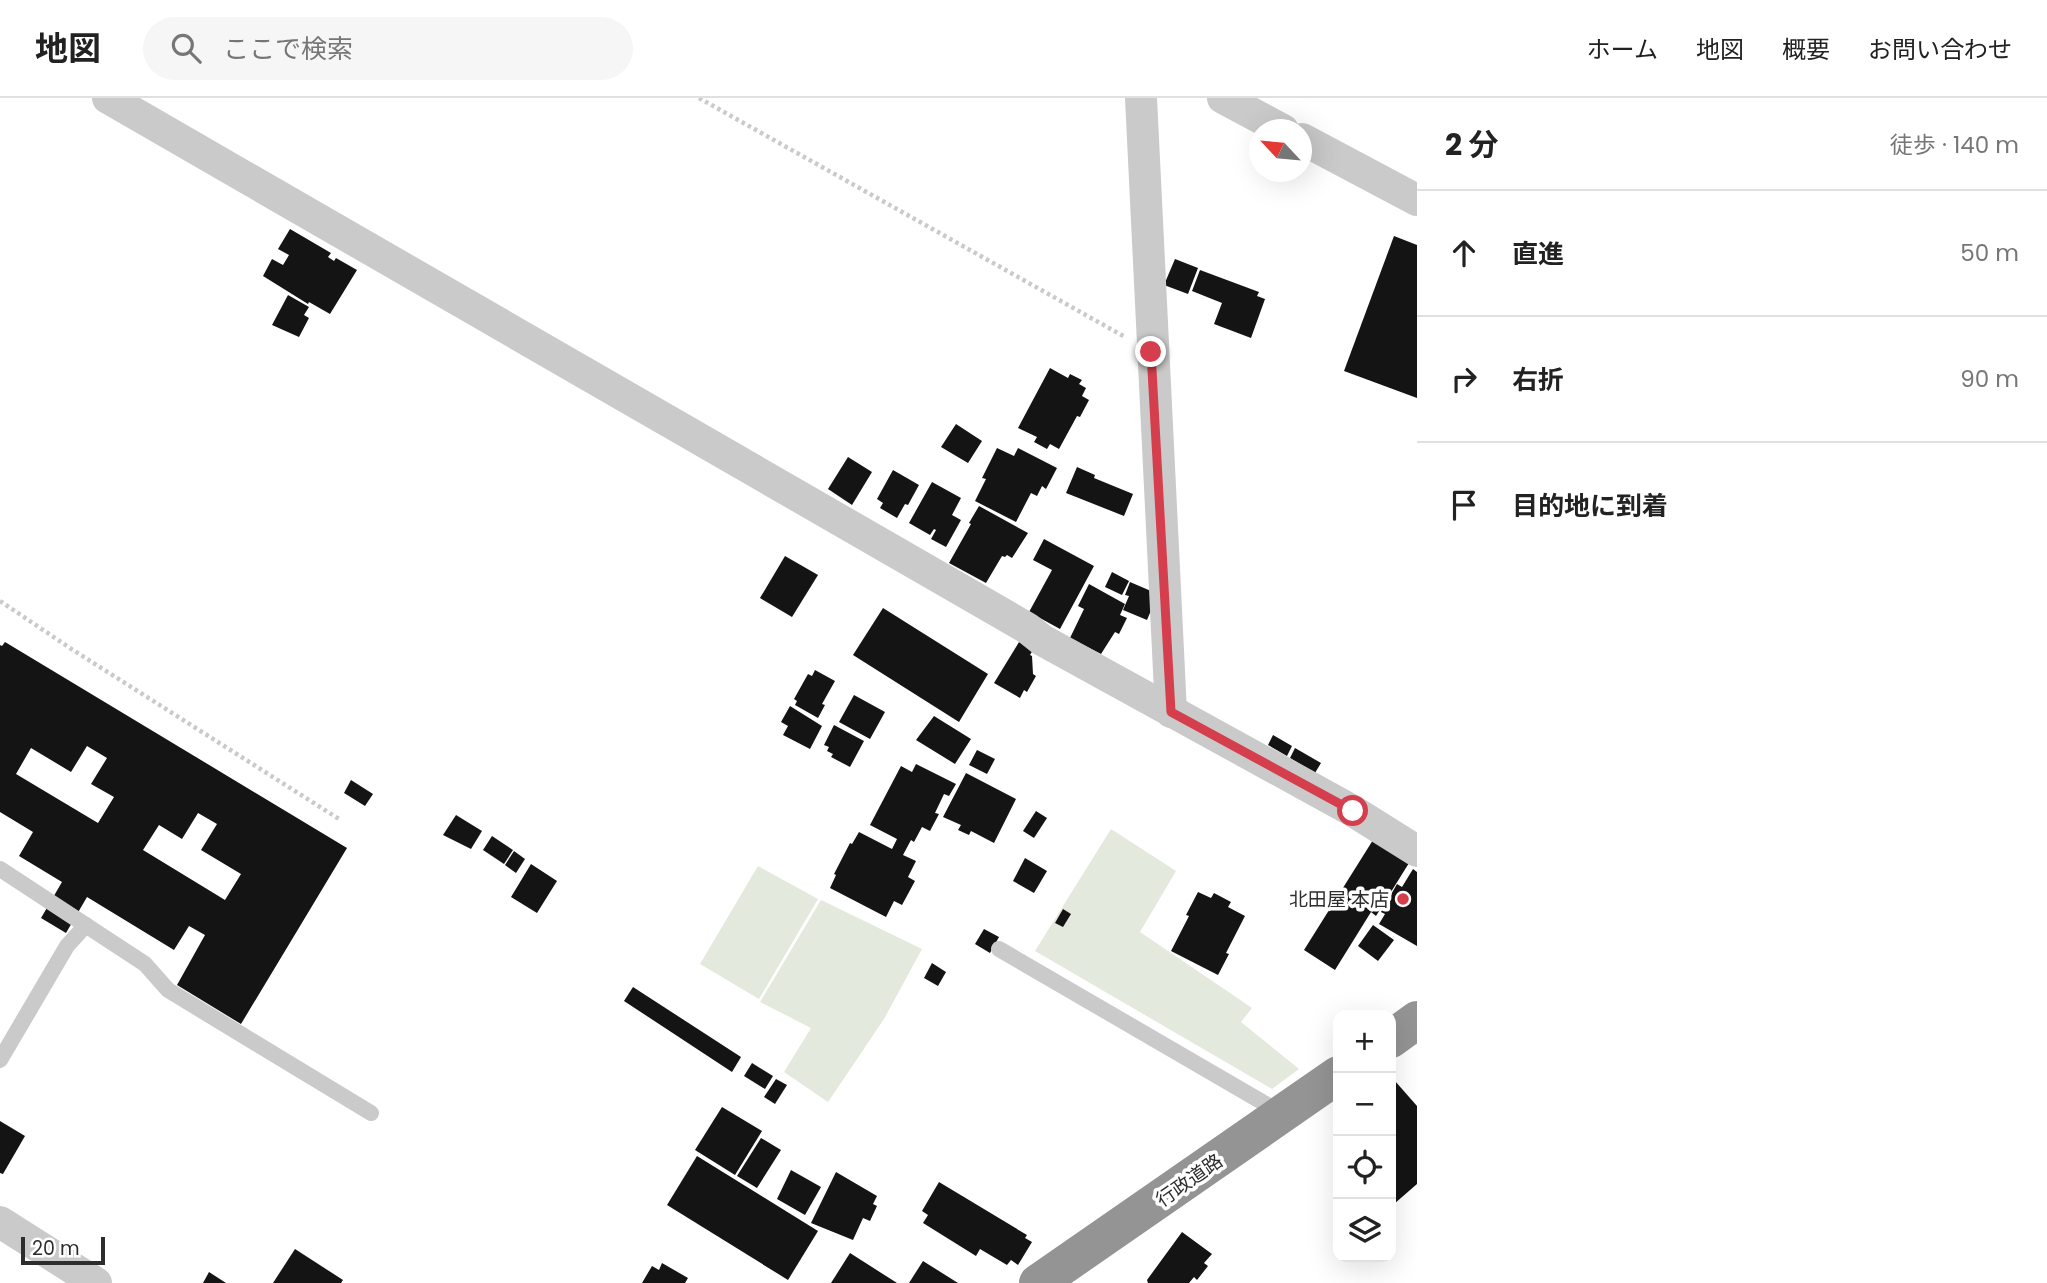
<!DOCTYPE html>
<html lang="ja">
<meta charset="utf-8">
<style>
body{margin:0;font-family:Poppins,"Noto Sans JP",sans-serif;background:#f6f6f6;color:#222}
.controls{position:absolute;right:21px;bottom:21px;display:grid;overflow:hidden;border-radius:14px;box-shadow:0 7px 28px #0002}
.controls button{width:63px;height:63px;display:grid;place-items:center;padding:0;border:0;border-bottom:2px solid #e0e0e0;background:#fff;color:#222;font:35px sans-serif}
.compass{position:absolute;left:1249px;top:21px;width:63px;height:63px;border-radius:50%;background:#fff;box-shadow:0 7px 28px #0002;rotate:296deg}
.scale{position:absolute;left:21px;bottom:18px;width:84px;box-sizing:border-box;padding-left:7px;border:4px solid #2d2d2d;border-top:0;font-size:19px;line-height:24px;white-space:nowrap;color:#2d2d2d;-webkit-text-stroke:5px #fff;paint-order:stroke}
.stop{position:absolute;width:21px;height:21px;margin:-16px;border:5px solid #d53e4c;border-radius:50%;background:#fff}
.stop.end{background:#d53e4c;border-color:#fff;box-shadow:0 2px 7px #0008}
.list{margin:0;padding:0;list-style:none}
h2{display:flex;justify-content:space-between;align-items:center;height:91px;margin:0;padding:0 28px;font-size:30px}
h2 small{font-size:23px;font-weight:400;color:#767676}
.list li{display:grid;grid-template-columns:46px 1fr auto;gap:21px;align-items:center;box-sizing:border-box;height:126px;padding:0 28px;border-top:2px solid #e0e0e0}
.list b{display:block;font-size:26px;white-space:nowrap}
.list em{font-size:23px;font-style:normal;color:#767676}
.icon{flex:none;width:38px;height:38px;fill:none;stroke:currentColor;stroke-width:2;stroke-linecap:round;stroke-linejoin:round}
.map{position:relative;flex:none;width:1417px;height:1185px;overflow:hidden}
header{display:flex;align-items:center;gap:42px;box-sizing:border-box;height:98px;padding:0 35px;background:#fff;border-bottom:2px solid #e0e0e0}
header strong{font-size:33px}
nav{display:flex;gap:38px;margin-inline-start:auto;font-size:24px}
.search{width:490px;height:63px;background:#f6f6f6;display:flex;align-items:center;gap:18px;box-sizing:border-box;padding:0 24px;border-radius:38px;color:#767676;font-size:26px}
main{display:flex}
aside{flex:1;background:#fff}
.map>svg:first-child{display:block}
.green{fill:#e3e9dc}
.building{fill:#141414;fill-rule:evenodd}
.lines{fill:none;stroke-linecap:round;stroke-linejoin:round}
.path{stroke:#cacaca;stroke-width:4.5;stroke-dasharray:3.5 3.5;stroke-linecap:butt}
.lane{stroke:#cacaca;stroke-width:16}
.street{stroke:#cacaca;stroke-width:32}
.highway{stroke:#949494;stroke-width:38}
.route{stroke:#d53e4c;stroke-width:9}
.poi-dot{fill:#d53e4c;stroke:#fff;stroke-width:2.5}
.labels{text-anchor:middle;stroke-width:7;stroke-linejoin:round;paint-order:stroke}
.poi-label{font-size:19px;fill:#2d2d2d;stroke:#fff;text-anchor:end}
.street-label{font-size:19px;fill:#2d2d2d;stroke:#fff}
</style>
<header>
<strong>地図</strong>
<div class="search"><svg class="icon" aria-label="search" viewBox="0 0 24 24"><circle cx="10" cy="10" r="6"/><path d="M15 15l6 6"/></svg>ここで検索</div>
<nav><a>ホーム</a><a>地図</a><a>概要</a><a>お問い合わせ</a></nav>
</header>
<main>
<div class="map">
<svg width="1417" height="1185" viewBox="0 0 1417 1185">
<rect width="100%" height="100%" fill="#fff"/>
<!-- green -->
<g class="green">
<path d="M1111,731L1176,773L1140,834L1252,910L1241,924L1299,971L1272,991L1035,853Z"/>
<path d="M758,768L818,801L759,901L700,866Z"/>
<path d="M821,802L922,851L884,921L828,1004L784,974L811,930L760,904Z"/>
</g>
<!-- building -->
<g class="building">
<path d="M290,131L331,155L328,159L334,163L336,160L357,172L330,216L309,204L308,206L263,178L272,161L283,167L289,157L278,151Z"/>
<path d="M1394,138L1417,147V300L1344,273Z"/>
<path d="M1175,161L1198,170L1188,196L1164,187Z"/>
<path d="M1200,172L1259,194L1257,198L1265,201L1251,240L1214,226L1222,205L1192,193Z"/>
<path d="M288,197L309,209L304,217L309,220L299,239L272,227Z"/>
<path d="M1050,270L1068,280L1070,276L1082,282L1079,286L1086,290L1082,298L1089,302L1080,319L1077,318L1059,351L1050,346L1047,351L1034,344L1037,339L1018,330Z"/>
<path d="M956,326L982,343L968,365L941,349Z"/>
<path d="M997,350L1014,358L1018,350L1057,370L1046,391L1042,388L1037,398L1031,395L1016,424L975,403L986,381L982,380Z"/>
<path d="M848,359L872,374L852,407L828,391Z"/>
<path d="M1077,369L1095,377L1094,380L1133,396L1124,418L1066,395Z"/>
<path d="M893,372L919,387L908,407L905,406L897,420L880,410L883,405L877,401Z"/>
<path d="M932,384L961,400L952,417L961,422L946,449L931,441L936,432L934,431L930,437L909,425Z"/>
<path d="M979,408L1028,435L1012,460L1007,457L1005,459L1002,458L986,485L949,465L971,426L969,425Z"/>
<path d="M1044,441L1094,468L1060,531L1029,514L1052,472L1033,462Z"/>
<path d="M785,458L818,477L792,519L760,500Z"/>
<path d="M1112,474L1129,483L1122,497L1105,489Z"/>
<path d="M1130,484L1158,496L1147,522L1123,512L1129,498L1125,497Z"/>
<path d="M1089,486L1125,506L1120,517L1127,520L1119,536L1115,534L1101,556L1070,540L1084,511L1078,508Z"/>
<path d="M883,510L988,576L959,624L853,557Z"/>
<path d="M5,544L347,750L241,926L177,887L205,837L189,828L174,852L87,799L66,835L41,820L62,784L19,758L33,734L0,714V547L2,548ZM87,648L107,660L91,686L114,699L98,725L16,676L31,650L71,674ZM198,715L217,726L201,752L241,776L225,802L143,752L159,727L182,741Z"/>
<path d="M1019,544L1033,552L1030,557L1032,558L1033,576L1036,578L1027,594L1024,592L1020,600L994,585Z"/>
<path d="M815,572L835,583L822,606L825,607L818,620L795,607L797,603L794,601L808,576L812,578Z"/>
<path d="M854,597L885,614L870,641L839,624Z"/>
<path d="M790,608L822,628L810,651L783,637L788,628L781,624Z"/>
<path d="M934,618L971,641L955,666L916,642Z"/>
<path d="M834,627L864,643L850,669L831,659L833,656L827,653L829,649L824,647Z"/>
<path d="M1273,637L1292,648L1287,658L1268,647Z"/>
<path d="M1295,650L1321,665L1315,675L1290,660Z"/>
<path d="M977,652L995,661L987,676L969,667Z"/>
<path d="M916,666L956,686L949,698L944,696L935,715L939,716L930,733L922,729L914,744L911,742L903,757L916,763L908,779L915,783L902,807L894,803L886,819L830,790L836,777L834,776L850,745L852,746L859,734L892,751L897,741L870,727L901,668L912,674Z"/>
<path d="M966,675L1016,701L994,745L971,733L969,737L958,732L961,727L943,719Z"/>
<path d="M351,682L373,696L365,708L344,695Z"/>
<path d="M1036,713L1047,720L1034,740L1023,733Z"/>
<path d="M456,717L482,733L471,751L443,737Z"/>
<path d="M492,738L513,752L504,766L483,752Z"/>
<path d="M1373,742L1409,765L1376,818L1371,814L1335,872L1304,852Z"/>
<path d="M514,753L525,761L516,775L505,767Z"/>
<path d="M1025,760L1047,773L1034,795L1013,783Z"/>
<path d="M531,766L557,783L537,815L511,799Z"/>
<path d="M1413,771L1417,774V848L1379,826L1385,816L1381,814L1397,786L1402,789Z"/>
<path d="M1198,794L1211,800L1214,795L1231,804L1228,809L1245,818L1226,855L1229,856L1218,877L1171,853L1189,818L1186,817Z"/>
<path d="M1063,811L1071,816L1063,829L1055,825Z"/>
<path d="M1373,827L1394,842L1378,863L1358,848Z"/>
<path d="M984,831L999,839L990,855L975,846Z"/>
<path d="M932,865L946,874L938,888L924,880Z"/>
<path d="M633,889L741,959L732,974L624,903Z"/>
<path d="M752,965L773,978L765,991L744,978Z"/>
<path d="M776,981L787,987L775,1006L764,999Z"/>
<path d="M1395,983L1417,1008V1086L1394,1106L1391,1103V987Z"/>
<path d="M722,1009L762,1033L735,1077L695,1052Z"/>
<path d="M0,1023L25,1038L3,1076L0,1075Z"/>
<path d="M761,1040L781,1052L757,1090L737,1078Z"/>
<path d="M697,1058L818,1133L788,1182L667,1107Z"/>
<path d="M791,1072L821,1089L805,1117L777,1101Z"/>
<path d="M836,1074L877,1098L873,1106L877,1108L870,1123L863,1120L853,1142L811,1125Z"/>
<path d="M939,1084L1027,1137L1025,1140L1032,1144L1018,1167L1011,1162L1007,1167L980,1151L976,1158L923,1125L928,1117L922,1113Z"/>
<path d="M1182,1134L1212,1156L1204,1165L1208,1168L1197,1182L1194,1179L1189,1185H1148L1147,1182Z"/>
<path d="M295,1151L343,1182L341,1185H273Z"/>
<path d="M850,1155L897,1185H831Z"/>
<path d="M923,1163L958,1185H909Z"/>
<path d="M662,1165L688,1180L685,1185H642L652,1168L659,1172Z"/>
<path d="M209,1174L226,1185H203Z"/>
</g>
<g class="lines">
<!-- path -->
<g class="path">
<path d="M699,0L1125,239"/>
<path d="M0,503L73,552L339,721"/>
</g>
<!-- lane -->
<g class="lane">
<path d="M0,771L145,866L168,892L371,1015"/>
<path d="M999,851L1281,1015"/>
<path d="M0,962L67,848L86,827"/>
</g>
<!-- street -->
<g class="street">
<path d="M108,0L1027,530L1042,542L1353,713L1417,753"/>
<path d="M1141,0L1171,614"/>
<path d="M1223,0L1283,32"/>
<path d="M1302,41L1417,102"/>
<path d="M0,1124L96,1185"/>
</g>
<!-- highway -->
<g class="highway">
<path d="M1391,941L1417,922"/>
<path d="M1038,1185L1338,977"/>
</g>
</g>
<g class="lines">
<!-- route -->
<path class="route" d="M1151,254L1171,614L1353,713"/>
</g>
<!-- markers -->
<circle class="poi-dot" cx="1403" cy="801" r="7"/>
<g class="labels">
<!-- poi labels -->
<g class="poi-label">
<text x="1389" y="808">北田屋 本店</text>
</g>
<!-- street labels -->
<g class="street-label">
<text transform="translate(1189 1082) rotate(-35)" y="7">行政道路</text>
</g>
</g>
</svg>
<div class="controls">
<button>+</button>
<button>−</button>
<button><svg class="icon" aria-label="locate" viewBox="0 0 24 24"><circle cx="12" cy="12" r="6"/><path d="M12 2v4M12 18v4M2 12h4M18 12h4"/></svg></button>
<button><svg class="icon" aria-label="layers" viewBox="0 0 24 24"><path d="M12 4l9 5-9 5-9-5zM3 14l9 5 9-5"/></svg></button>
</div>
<svg class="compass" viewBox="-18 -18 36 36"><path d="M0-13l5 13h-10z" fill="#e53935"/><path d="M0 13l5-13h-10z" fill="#767676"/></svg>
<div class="scale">20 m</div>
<div class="stop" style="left:1353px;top:713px"></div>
<div class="stop end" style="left:1151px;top:254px"></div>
</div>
<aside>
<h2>2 分<small>徒歩 · 140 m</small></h2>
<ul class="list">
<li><svg class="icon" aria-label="ahead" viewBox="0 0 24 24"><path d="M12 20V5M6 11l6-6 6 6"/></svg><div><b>直進</b></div><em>50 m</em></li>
<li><svg class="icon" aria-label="right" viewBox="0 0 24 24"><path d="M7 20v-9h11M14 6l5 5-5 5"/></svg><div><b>右折</b></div><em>90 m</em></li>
<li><svg class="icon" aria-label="arrive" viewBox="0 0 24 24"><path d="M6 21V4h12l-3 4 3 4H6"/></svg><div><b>目的地に到着</b></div></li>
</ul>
</aside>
</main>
